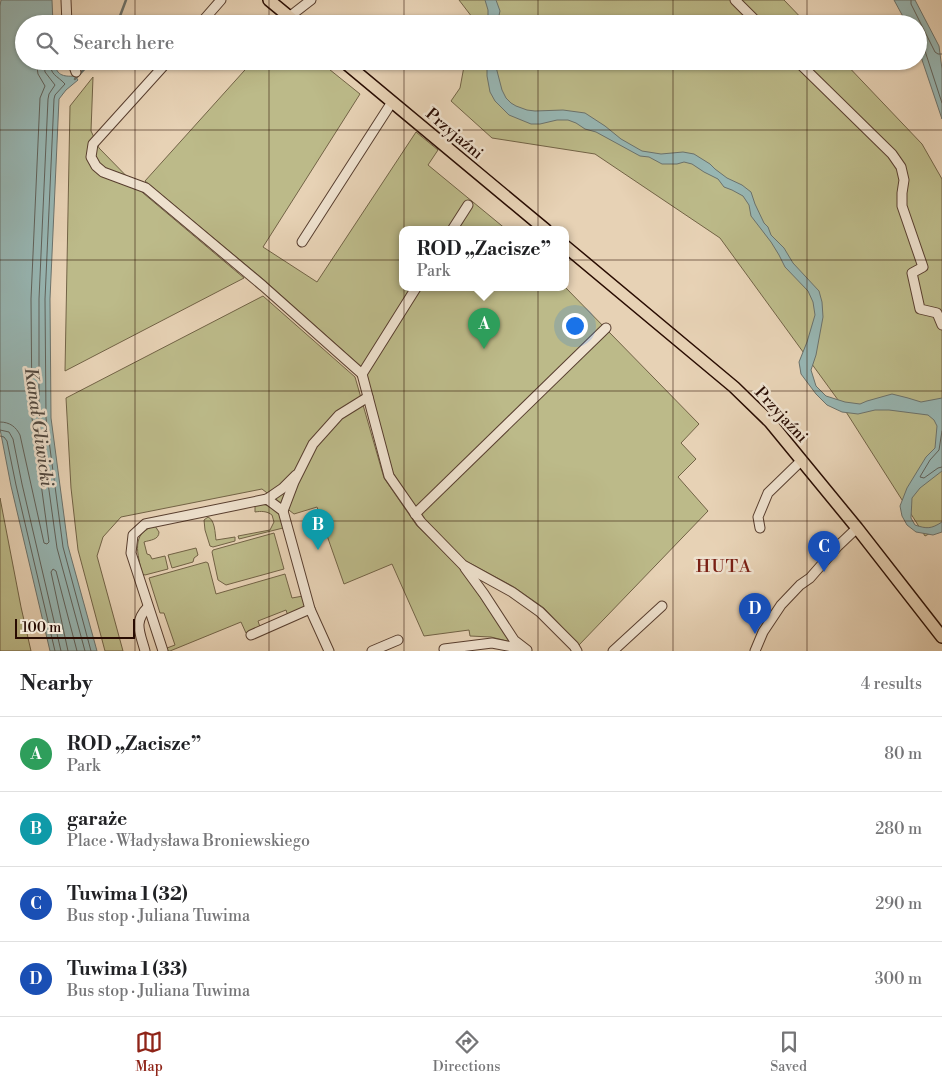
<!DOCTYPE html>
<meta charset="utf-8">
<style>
body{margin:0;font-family:"Libre Bodoni",serif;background:#f6f6f6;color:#202124}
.scale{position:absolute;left:15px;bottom:12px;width:120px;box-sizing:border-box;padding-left:5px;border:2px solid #290c02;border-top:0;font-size:14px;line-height:18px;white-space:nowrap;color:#290c02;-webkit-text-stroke:4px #efe2cf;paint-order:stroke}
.you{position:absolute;left:574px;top:325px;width:18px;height:18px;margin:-12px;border:4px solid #fff;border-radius:50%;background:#1a73e8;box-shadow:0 0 0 8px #1a73e833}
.badge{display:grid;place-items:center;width:32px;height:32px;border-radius:50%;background:#8f2418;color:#fff;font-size:16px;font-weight:700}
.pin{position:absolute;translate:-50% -41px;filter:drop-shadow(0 1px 2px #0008)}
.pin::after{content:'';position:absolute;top:26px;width:18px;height:15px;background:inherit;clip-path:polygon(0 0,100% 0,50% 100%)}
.popup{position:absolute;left:399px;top:226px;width:170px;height:65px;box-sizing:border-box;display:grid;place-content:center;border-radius:10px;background:#fff;filter:drop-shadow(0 1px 4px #0005);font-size:16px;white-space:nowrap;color:#757577}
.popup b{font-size:19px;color:#202124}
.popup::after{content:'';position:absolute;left:50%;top:100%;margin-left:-10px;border:10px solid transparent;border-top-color:#fff}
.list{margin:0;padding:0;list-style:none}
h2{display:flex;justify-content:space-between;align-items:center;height:65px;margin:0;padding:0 20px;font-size:21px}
h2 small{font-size:16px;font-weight:400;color:#757577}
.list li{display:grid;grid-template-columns:32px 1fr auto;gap:15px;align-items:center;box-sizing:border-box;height:75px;padding:0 20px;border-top:1px solid #e0e0e0}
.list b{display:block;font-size:19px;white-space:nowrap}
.list p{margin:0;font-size:16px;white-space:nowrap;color:#757577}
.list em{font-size:16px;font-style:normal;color:#757577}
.icon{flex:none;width:28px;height:28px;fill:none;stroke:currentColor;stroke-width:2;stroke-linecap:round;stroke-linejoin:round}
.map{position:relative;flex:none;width:942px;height:651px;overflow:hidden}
.search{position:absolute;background:#fff;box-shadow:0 1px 4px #0004;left:15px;right:15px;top:15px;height:55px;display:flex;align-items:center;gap:12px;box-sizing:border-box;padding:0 18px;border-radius:28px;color:#757577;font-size:19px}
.sheet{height:365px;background:#fff}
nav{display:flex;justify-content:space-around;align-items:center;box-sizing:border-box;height:70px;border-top:1px solid #e0e0e0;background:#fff;font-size:14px;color:#757577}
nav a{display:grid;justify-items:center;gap:2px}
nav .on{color:#8f2418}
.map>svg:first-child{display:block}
.green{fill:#bcba89;stroke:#726346}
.water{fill:#97b6b3;stroke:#6b726c}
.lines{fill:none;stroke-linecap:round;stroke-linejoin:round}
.shore{stroke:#60615a;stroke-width:1}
.stream{stroke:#6b726c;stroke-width:2.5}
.minor-casing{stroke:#583e2f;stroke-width:11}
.major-casing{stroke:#290c02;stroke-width:14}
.minor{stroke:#efe2cf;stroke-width:9}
.major{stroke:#e7d2b5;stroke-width:11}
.grid{fill:none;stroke:#290c02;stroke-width:1;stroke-opacity:0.55}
.labels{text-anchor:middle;stroke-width:5;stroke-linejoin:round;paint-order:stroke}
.street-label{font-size:16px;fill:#290c02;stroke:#efe2cf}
.water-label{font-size:18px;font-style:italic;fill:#504840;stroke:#efe2cf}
.neighbourhood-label{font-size:18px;letter-spacing:1px;fill:#7a1f14;stroke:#efe2cf}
</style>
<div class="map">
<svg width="942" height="651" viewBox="0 0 942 651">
<rect width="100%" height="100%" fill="#e7d2b5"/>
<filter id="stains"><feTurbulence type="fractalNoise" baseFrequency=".004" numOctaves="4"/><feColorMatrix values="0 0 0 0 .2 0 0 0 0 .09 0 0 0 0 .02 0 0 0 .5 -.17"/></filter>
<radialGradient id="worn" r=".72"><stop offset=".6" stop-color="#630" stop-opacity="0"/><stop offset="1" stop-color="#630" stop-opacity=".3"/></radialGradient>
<!-- green -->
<g class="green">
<path d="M459,0H784L807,24H471L472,17Z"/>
<path d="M253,61H319L360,94L263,247L317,282L416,132L438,150L428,165L507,230H403V288H565V287L699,424L681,443L696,459L678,477L708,511L579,645L544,608L514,587L466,561L423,519L393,473L365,370L263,279L145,181Z"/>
<path d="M465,61H843L922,144L942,179V527L925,536L841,404L720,238L595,154L492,138L451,101L460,88Z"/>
<path d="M93,77L91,131L99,148L143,193L244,278L65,371L70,106Z"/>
<path d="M263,296L355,377L384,478L417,526L461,569L511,642L491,637L470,636L469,630L424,636L392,564L344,584L317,507L294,514L262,489L121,517L103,537L97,556L123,651H105L78,550L71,488L66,398Z"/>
<path d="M0,498L21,607L31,651H0Z"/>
<path d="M259,504C266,504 277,508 280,516C282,519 282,524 283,528L239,539L238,536L270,530L274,522L272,515C267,511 261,511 255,512V506Z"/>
<path d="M208,517C215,520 215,533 216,540L235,537V541L213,547L210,546L205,530L204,520Z"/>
<path d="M155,526L159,532C159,540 150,540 144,542L147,554L150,555L152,559L165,556L168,569L145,575L142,574C138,554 130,533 155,526Z"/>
<path d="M274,533L284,569L226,585L218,580L212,552L213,550Z"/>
<path d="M196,548L198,555L194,558L193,562L172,568L168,555Z"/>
<path d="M206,562L208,563L216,594L285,574L292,598L303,596L305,605L304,608L288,616L286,610L258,621L260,627L246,633L241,622L170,651H166L167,648L175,645L164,613H160L149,578Z"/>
</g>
<!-- water -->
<g class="water">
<path d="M1,0H52L53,24H24V61H55C55,75 63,77 75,76L78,80L66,90L59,99L50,299L51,418L68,546L97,651H50L11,486L0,429V6Z"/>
<path d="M485,0H496L500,11L497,24H488V10Z"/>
<path d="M894,0H915L939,46L942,69V119L918,48V24H907Z"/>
<path d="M487,61H495L496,67L502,90L506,98L511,103L516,106L527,110L535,111L563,110L585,113L605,126L621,139L642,151L661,154L683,152L694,154L710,164L715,169L727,178L742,185L751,192L755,204L764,223L768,227L771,235L784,248L793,263L819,291L822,302L823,317L816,355L811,370L816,386L826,396L845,402L860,404L867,401L892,394L908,398L921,402L942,398V471L920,488L912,498L911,518L915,525C927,529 931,529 942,522V532L933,535L916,532L907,525L902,516L900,506L907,488L918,470L926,457L935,448L937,426L934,420L928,415L889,410H875L858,414L842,412L827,405L816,394L801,374L799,362L807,342L815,315L813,302L808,291L785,267L779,255L771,242L751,216L749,205L743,196L732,190L724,187L718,179L704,172L692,164L684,162L677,164H662L649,157L640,156L596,132L585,129L576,123L568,120H557L540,124H531L509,115L495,101L490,92L487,76Z"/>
</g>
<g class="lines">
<!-- shore -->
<g class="shore">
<path d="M911,0V4L935,52L938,54H942"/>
<path d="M918,47L923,48L925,51L942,103"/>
<path d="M44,61L45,72L55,85L49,94L48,99L39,299V418L57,548L85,651"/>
<path d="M50,61C50,76 57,75 65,84L55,95L54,99L45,299L46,418L63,547L91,651"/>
<path d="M0,422C10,422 16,427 20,435L44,543L47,544L49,542L32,418L31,299L40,98L45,86L38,74L36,61"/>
<path d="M0,430L9,432L13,439L22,484L61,651"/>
<path d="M942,431L939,450L930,460L921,475L920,477L924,478L938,468L942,467"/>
<path d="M0,436L4,437L7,441L16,485L55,651"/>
<path d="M68,651L51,572L53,569L56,571L77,651"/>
</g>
<!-- stream -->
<g class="stream">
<path d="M117,24L126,0"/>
<path d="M75,79L92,61"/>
</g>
<!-- minor casing -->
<g class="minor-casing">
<g id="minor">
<path d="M66,0L67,24"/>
<path d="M735,0L759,24"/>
<path d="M289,17L311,0"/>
<path d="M200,24L221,0"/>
<path d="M72,61L76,72"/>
<path d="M168,61L93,144L91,157L96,166L103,172L146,188L263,286L362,374L389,476L421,522L463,565L512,592L540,612L574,646L577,651"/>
<path d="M797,61L892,154L901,167L904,180L902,193V206L923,267L912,273L920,309L937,313L942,325"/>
<path d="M452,230L468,205"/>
<path d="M302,242L392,102"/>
<path d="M362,374L416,288"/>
<path d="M267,499L283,488L296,475"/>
<path d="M283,511L294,482L313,444L339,415L368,397"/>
<path d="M415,514L606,328"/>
<path d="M760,528L758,517L768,493L802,460"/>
<path d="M465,568L484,594L514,640L527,650"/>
<path d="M251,635L310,609"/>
<path d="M444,649L492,643L523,649"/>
<path d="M145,651C140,632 133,622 148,607"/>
<path d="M163,651L131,553L133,535L145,524L267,499L283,511L310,609L329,651"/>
<path d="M372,651L398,640"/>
<path d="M613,651L662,606"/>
<path d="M755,651L763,632L781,605L800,585L810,578L838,546L857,528"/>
</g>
</g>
<!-- major casing -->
<g class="major-casing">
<g id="major">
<path d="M269,0L298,24"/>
<path d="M343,61L546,230"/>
<path d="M565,246L734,387L770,422L857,528L942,637"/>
</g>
</g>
<!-- minor -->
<use href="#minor" class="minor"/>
<!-- major -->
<use href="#major" class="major"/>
</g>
<!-- grid -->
<path class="grid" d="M135,0V24M269,0V24M404,0V24M538,0V24M673,0V24M807,0V24M135,61V651M269,61V651M404,61V651M538,61V651M673,61V651M807,61V651M0,130H942M0,260H942M0,391H942M0,521H942"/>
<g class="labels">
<!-- street labels -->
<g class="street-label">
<text transform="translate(455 133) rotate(40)" y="6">Przyjaźni</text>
<text transform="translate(782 414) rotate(47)" y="6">Przyjaźni</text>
</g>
<!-- water labels -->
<g class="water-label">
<text transform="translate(39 427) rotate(82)" y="6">Kanał Gliwicki</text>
</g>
<!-- neighbourhood labels -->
<g class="neighbourhood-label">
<text x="724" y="572">HUTA</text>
</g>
</g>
<rect width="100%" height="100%" filter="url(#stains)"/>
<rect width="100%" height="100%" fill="url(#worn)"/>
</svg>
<div class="scale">100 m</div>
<div class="you"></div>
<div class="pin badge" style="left:484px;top:349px;background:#2e9e5b">A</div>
<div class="popup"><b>ROD „Zacisze”</b>Park</div>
<div class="pin badge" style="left:318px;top:550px;background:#0f9aa8">B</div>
<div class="pin badge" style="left:824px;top:572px;background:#1a4fb4">C</div>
<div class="pin badge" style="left:755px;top:634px;background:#1a4fb4">D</div>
<div class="search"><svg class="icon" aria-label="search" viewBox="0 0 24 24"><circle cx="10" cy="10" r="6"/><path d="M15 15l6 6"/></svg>Search here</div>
</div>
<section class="sheet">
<h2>Nearby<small>4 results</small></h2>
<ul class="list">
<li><span class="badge" style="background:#2e9e5b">A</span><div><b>ROD „Zacisze”</b><p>Park</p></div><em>80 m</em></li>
<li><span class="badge" style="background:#0f9aa8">B</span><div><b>garaże</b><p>Place · Władysława Broniewskiego</p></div><em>280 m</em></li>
<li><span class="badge" style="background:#1a4fb4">C</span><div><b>Tuwima 1 (32)</b><p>Bus stop · Juliana Tuwima</p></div><em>290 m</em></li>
<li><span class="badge" style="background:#1a4fb4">D</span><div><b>Tuwima 1 (33)</b><p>Bus stop · Juliana Tuwima</p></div><em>300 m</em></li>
</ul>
</section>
<nav>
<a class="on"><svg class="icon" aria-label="map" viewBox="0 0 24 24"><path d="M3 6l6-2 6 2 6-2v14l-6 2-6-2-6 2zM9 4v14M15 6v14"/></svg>Map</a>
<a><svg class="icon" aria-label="directions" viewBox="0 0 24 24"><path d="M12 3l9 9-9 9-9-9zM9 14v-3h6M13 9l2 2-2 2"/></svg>Directions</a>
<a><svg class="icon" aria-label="saved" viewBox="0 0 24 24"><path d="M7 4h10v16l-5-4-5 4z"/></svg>Saved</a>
</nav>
